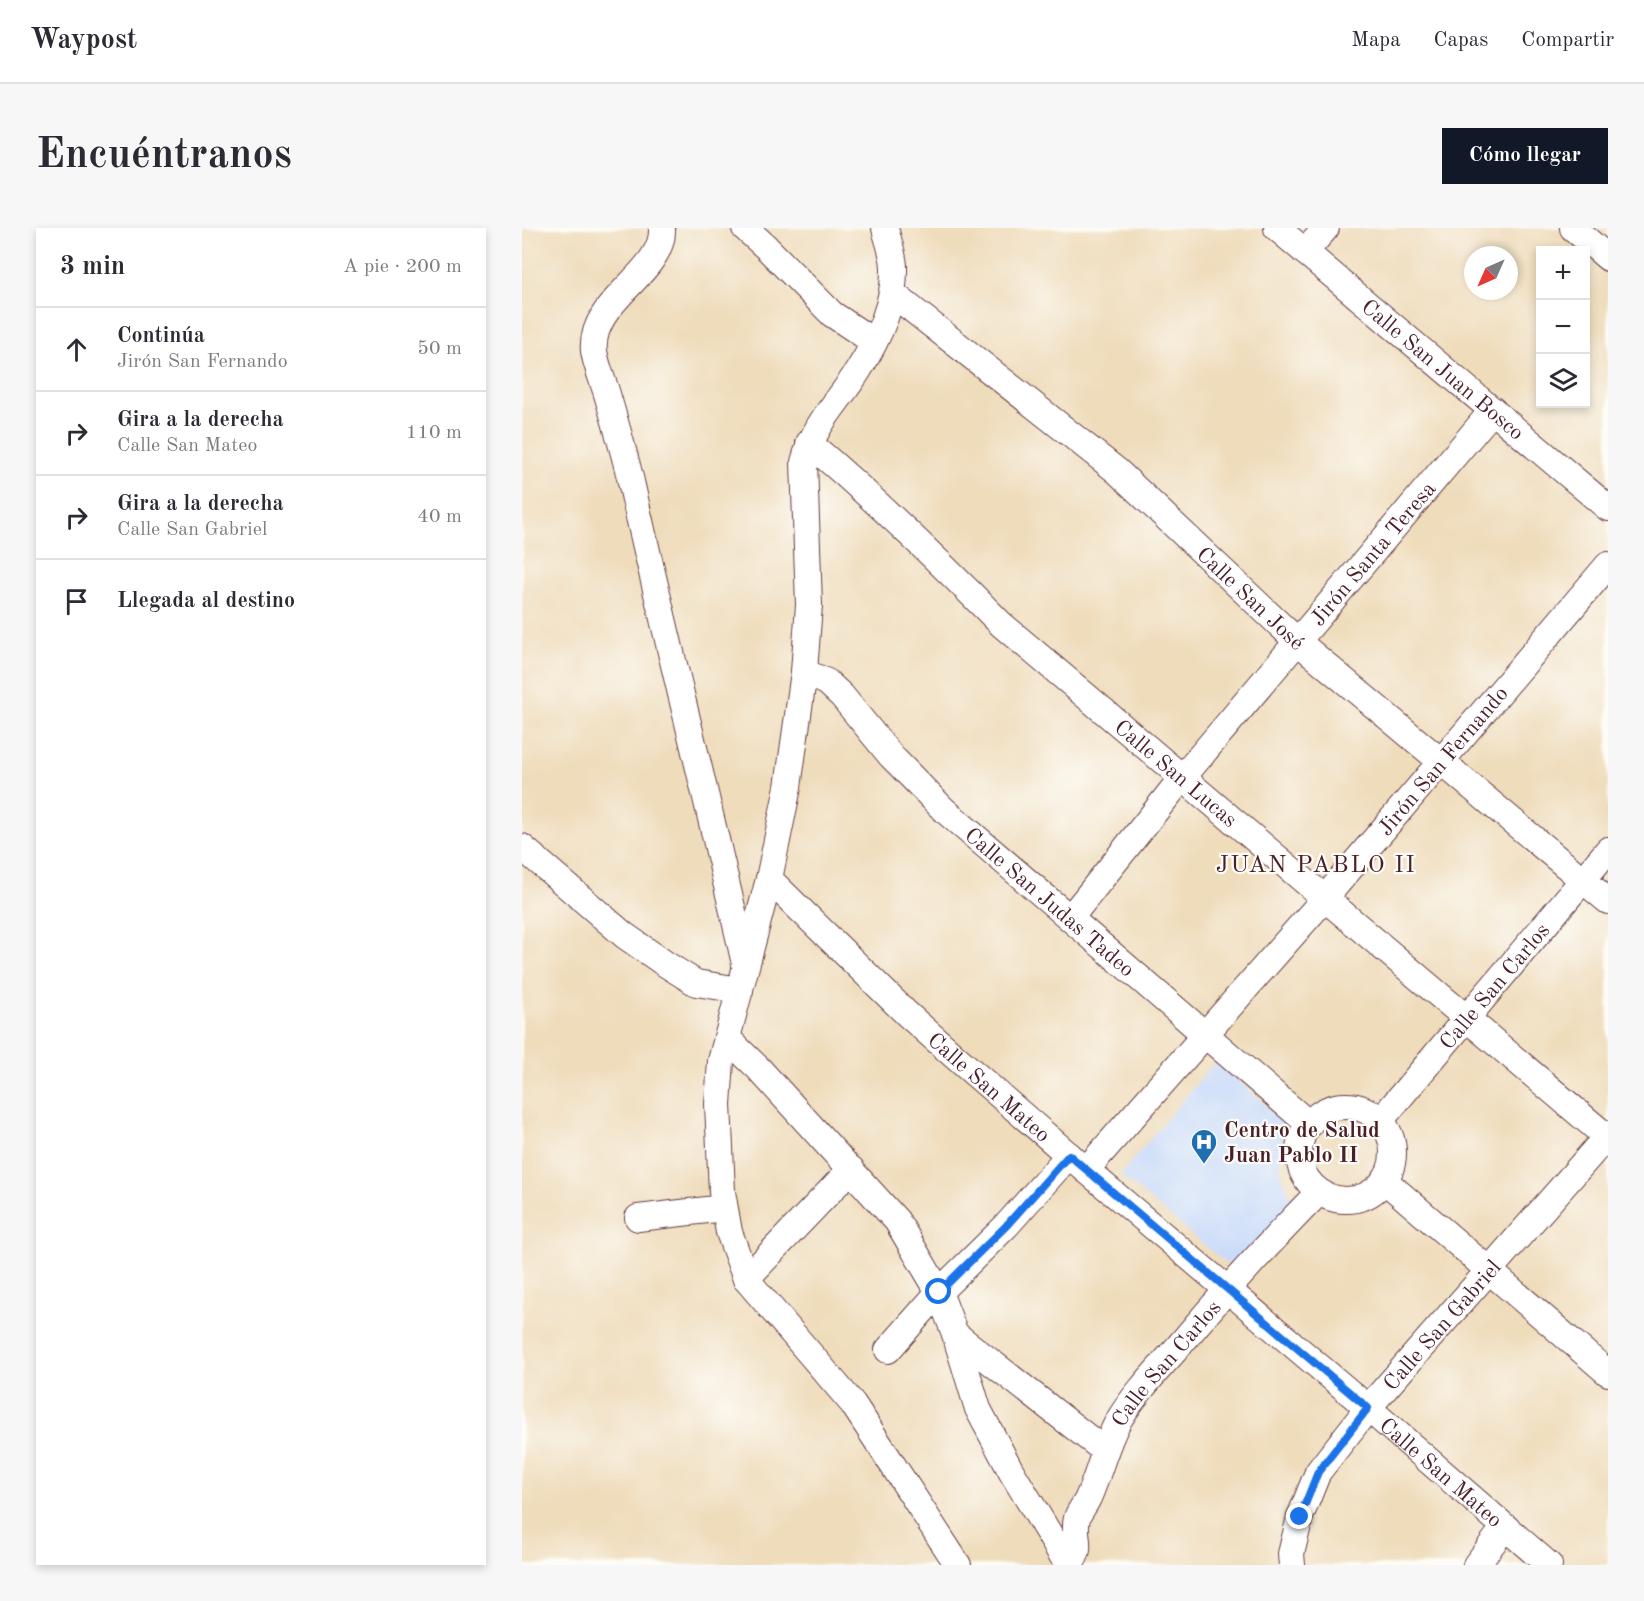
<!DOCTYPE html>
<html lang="es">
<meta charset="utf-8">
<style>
body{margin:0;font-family:"Old Standard TT",serif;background:#f7f7f7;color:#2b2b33}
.controls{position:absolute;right:18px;top:18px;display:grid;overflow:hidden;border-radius:0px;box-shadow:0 3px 9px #0003}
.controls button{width:54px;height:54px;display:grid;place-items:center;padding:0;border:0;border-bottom:2px solid #e1e1e2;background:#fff;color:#2b2b33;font:30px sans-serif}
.compass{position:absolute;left:942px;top:18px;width:54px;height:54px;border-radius:50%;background:#fff;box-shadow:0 3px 9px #0003;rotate:225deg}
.stop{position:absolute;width:18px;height:18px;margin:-14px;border:4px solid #1a73e8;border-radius:50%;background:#fff}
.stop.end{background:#1a73e8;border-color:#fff;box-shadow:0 2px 6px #0008}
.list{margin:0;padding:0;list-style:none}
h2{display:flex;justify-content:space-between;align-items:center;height:78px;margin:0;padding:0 24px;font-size:26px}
h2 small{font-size:20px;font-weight:400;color:#7c7c81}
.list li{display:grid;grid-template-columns:39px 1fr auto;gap:18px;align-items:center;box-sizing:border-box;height:84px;padding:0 24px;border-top:2px solid #e1e1e2}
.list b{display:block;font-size:22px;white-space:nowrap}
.list p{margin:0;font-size:20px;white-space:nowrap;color:#7c7c81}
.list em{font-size:20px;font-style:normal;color:#7c7c81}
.icon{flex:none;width:33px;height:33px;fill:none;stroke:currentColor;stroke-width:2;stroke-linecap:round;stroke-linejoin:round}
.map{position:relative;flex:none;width:1086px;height:1337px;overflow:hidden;border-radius:0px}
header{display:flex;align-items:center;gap:36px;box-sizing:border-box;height:84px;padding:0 30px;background:#fff;border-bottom:2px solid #e1e1e2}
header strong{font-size:28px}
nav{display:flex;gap:33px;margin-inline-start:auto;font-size:21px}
.intro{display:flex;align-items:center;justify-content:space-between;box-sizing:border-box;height:144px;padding:0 36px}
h1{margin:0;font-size:42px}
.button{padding:15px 27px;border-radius:0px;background:#111827;color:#fff;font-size:21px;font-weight:700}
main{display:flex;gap:36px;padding:0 36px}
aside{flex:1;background:#fff;border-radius:0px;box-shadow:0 3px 9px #0003}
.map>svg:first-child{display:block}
.built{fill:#cadcf9}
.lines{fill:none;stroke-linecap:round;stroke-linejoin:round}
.street-casing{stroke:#633b41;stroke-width:28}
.street{stroke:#fff;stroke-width:26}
.route{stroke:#1a73e8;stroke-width:8}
.labels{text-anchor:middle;stroke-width:4.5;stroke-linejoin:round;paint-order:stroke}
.street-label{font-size:22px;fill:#4a1f2b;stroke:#fdfcf7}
.poi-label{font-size:22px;font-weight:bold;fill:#4a1f2b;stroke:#fdfcf7;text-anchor:start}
.neighbourhood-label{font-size:24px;letter-spacing:1.5px;fill:#4a1f2b;stroke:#fdfcf7}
</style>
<header>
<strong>Waypost</strong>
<nav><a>Mapa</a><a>Capas</a><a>Compartir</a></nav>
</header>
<div class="intro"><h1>Encuéntranos</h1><a class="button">Cómo llegar</a></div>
<main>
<aside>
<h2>3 min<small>A pie · 200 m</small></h2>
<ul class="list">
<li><svg class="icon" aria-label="ahead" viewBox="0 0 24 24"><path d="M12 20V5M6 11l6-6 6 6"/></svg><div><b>Continúa</b><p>Jirón San Fernando</p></div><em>50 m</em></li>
<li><svg class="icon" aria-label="right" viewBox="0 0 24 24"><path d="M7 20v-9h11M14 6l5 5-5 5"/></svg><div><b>Gira a la derecha</b><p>Calle San Mateo</p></div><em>110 m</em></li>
<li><svg class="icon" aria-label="right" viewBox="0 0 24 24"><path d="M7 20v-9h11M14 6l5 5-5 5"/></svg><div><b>Gira a la derecha</b><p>Calle San Gabriel</p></div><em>40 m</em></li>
<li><svg class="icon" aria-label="arrive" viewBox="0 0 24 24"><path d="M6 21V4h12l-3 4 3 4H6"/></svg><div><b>Llegada al destino</b></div></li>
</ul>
</aside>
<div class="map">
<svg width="1086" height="1337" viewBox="0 0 1086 1337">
<rect width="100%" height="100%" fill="#fdfcf7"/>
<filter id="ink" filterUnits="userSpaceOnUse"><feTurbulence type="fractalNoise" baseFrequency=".0167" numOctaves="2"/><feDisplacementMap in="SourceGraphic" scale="12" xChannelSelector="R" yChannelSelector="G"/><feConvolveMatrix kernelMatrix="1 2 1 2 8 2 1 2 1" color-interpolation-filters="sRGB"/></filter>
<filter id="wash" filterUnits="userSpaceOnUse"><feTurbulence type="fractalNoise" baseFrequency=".008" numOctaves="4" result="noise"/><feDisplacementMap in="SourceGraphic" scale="24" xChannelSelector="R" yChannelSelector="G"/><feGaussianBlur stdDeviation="1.35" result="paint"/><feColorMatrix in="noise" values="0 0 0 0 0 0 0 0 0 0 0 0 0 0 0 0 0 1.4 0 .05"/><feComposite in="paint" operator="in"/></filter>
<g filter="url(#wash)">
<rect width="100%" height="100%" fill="#efdcbb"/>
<!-- built -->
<path class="built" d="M694,833L767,897L758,928L759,945L768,968L775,975L712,1042L598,947Z"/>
</g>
<g filter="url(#ink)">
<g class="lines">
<!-- street casing -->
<g class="street-casing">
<g id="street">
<path d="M140,0C143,45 67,72 72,123C74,137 81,153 85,166C94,197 103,227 110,258C146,418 187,576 223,736"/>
<path d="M223,0L244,19L310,86L352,114"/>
<path d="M363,0C366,13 372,27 372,40C373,77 355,113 336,143C315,176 293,194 282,234L287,377L282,444L266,559L247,651L199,833L196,876L200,964L207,1004L224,1051L331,1176L436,1337"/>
<path id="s1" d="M755,0L1086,280"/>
<path d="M1051,0L1086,30"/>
<path d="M783,24L804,0"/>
<path id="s2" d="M371,66L595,243L775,413L1086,673"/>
<path id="s3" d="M287,215C354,272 417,333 479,396L1086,910"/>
<path id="s4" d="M282,444L305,454L320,468L369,528L421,581L787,896"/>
<path d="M0,619L102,707L142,735L174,755L218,762"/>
<path id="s5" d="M247,651L385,786L446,840L564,942L846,1180L1027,1337"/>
<path id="s6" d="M548,690L660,550L971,182"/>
<path d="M205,810L237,841L375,993L417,1064L433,1106L456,1181L489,1243L546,1337"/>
<circle cx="824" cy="925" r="47"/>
<path id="s7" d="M858,893L1086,622"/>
<path id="s8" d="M564,942L803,670L1086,337"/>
<path d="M862,952L1086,1145"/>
<path d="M116,990L202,980"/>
<path d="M224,1051L329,941"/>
<path d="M433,1106L583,1223"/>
<path d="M366,1122L417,1064L484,998L547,927"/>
<path id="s9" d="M547,1337C563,1319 550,1310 555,1290C557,1283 563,1277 566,1270C578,1244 583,1215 598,1190C614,1164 636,1142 656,1119C701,1065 748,1014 797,964"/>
<path id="s10" d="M770,1337L769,1326L778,1289L796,1244L846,1180L1086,907"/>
<path d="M954,1337L983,1299"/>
</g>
</g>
<!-- street -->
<use href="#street" class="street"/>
</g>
</g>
<g class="lines" filter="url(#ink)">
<!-- route -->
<path class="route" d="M417,1064L484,998L547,927L846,1180L796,1244L778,1289"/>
</g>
<!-- icons -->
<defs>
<g id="hospital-pin" transform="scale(1.35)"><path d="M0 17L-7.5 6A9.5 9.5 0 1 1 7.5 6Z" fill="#1f6fb2" stroke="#fdfcf7"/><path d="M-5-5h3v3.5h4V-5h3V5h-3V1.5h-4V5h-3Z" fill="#fff"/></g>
</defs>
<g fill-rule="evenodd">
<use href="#hospital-pin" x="682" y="914"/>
</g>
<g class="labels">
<!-- street labels -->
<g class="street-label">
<text dy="8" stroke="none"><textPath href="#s1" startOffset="218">Calle San Juan Bosco</textPath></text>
<text dy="8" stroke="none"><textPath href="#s6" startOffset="474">Jirón Santa Teresa</textPath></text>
<text dy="8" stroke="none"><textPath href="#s2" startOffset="470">Calle San José</textPath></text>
<text dy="8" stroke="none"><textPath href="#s8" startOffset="543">Jirón San Fernando</textPath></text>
<text dy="8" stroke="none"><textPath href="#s3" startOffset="494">Calle San Lucas</textPath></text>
<text dy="8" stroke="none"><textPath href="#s4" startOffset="339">Calle San Judas Tadeo</textPath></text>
<text dy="8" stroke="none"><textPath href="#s7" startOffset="177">Calle San Carlos</textPath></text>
<text dy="8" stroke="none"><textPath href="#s5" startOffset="303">Calle San Mateo</textPath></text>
<text dy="8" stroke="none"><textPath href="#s10" startOffset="290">Calle San Gabriel</textPath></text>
<text dy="8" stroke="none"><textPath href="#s9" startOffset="230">Calle San Carlos</textPath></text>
<text dy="8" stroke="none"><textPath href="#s5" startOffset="897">Calle San Mateo</textPath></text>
</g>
<!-- poi labels -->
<g class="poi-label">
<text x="702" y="909">Centro de Salud<tspan x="702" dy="25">Juan Pablo II</tspan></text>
</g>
<!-- neighbourhood labels -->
<g class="neighbourhood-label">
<text x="794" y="644">JUAN PABLO II</text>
</g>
</g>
</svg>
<div class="controls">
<button>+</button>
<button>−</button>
<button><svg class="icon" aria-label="layers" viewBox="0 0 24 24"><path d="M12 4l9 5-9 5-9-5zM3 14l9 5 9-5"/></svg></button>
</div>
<svg class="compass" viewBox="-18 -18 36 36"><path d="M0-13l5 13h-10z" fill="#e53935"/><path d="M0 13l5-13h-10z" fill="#7c7c81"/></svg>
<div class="stop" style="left:417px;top:1064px"></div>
<div class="stop end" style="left:778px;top:1289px"></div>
</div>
</main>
